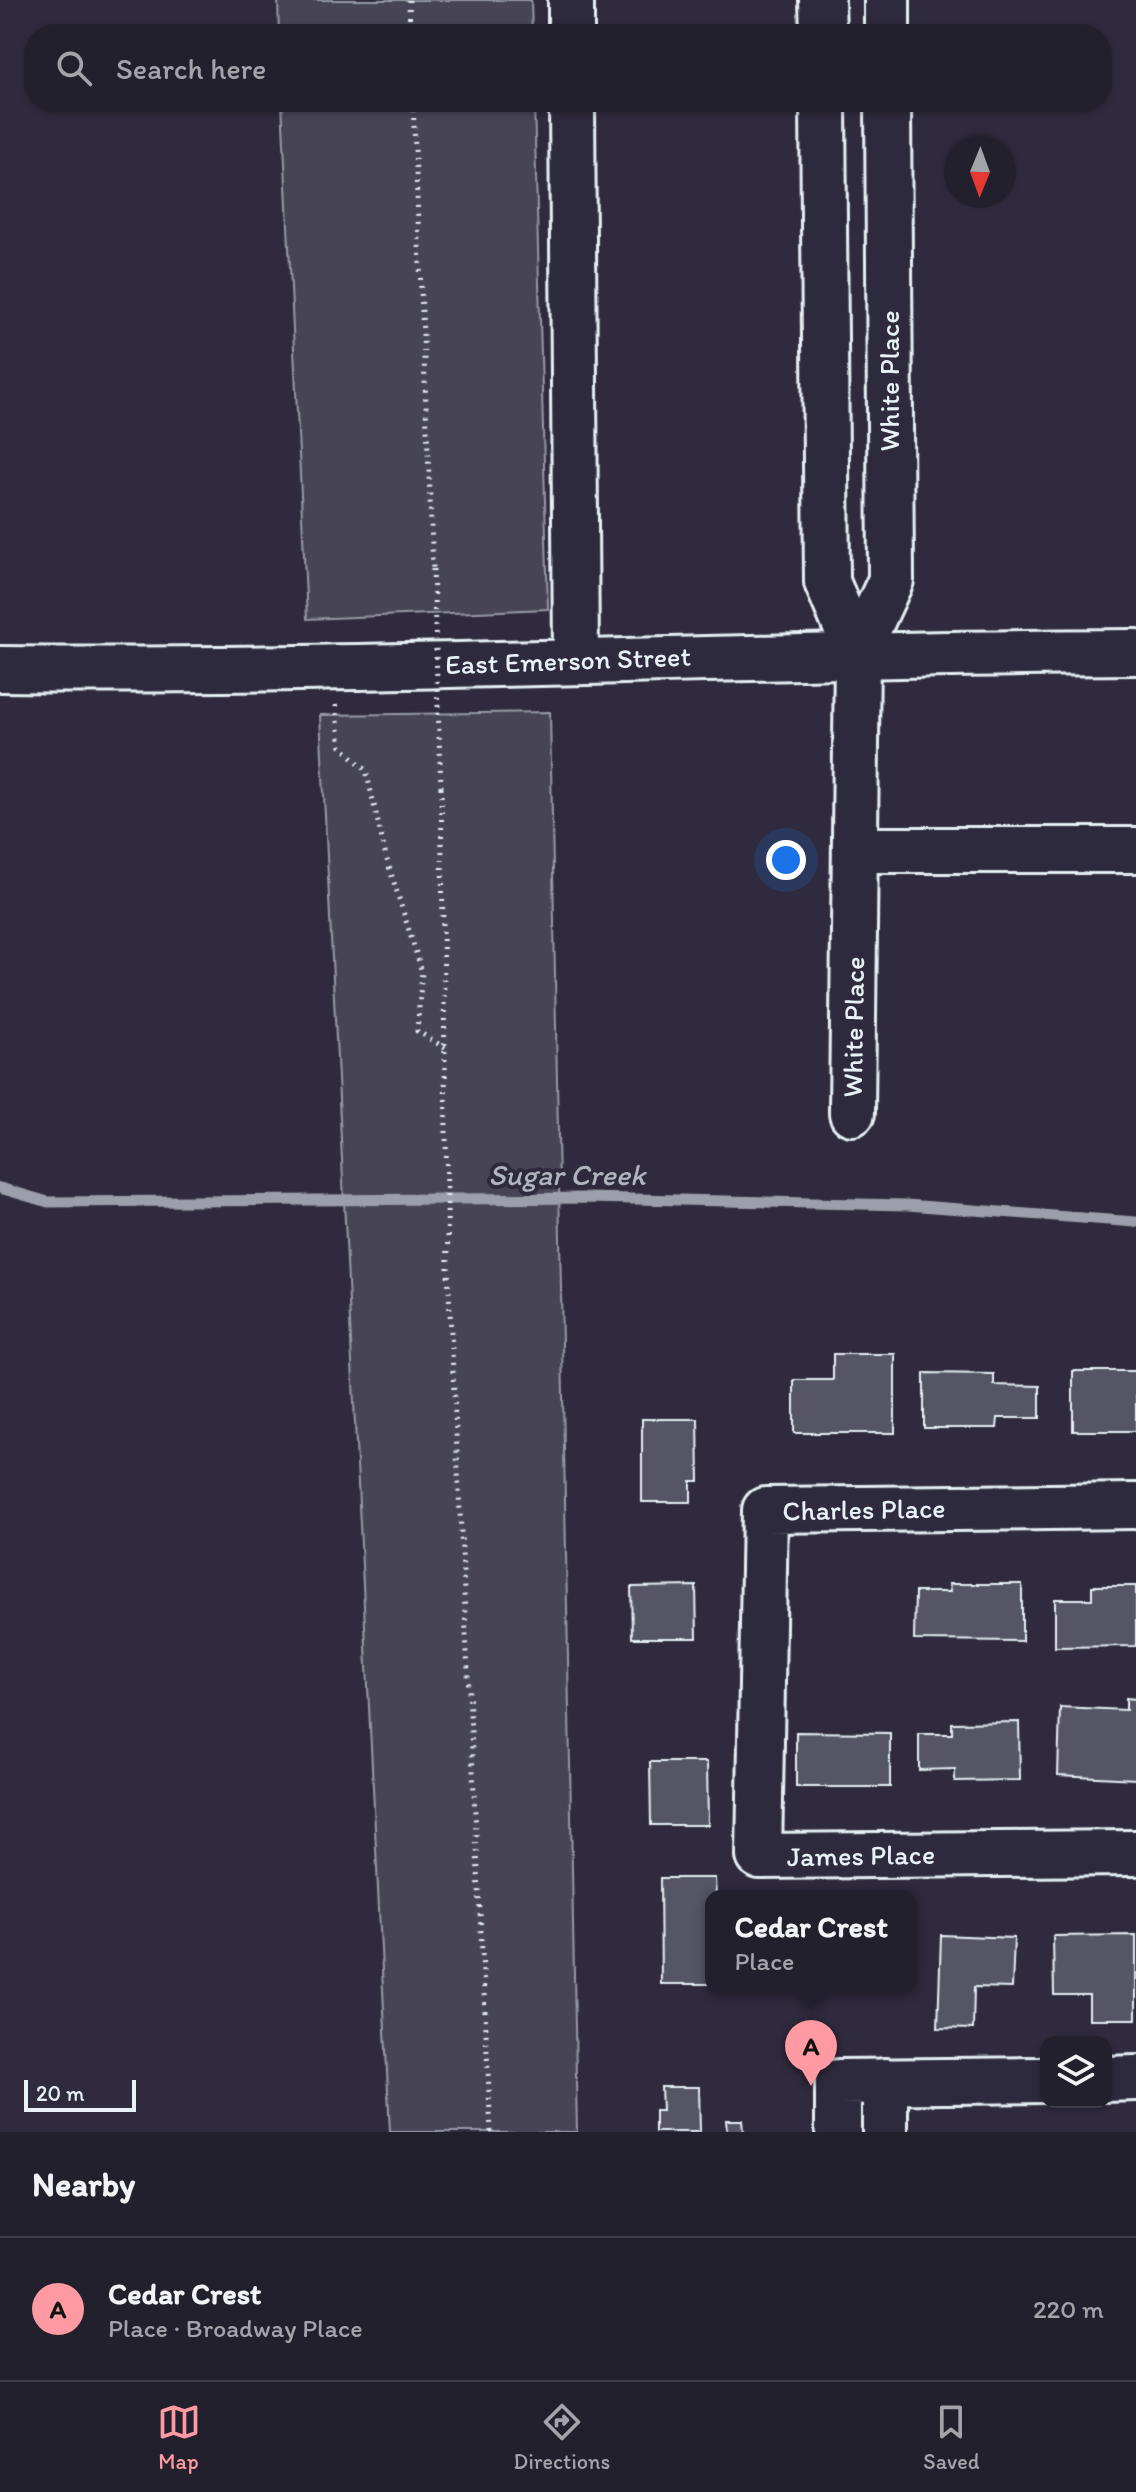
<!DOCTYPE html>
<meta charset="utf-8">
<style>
body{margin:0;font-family:Itim,sans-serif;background:#2b2836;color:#f1f3f6}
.controls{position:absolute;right:24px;bottom:24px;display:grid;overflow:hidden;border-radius:16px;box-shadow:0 2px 6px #0004}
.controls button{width:72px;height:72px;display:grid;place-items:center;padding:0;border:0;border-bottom:2px solid #403e4a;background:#23202e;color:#f1f3f6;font:40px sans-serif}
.compass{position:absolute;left:944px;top:136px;width:72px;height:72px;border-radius:50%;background:#23202e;box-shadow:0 2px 6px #0004;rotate:181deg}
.scale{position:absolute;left:24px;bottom:20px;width:112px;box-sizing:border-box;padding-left:8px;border:4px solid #e8f1f8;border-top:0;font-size:22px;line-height:28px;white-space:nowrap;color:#e8f1f8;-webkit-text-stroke:6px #2f2a3d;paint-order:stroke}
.you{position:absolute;left:786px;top:860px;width:28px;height:28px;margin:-20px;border:6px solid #fff;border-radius:50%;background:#1a73e8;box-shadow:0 0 0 12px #1a73e833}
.badge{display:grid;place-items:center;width:52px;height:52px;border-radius:50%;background:#ff9aa2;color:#111;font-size:26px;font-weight:700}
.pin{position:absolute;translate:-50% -66px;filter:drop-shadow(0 2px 4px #0008)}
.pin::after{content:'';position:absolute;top:42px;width:28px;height:24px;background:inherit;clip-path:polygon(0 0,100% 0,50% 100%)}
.popup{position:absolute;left:705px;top:1890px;width:212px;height:104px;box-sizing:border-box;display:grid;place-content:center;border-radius:16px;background:#23202e;filter:drop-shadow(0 2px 6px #0005);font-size:26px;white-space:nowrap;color:#a3a3aa}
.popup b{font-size:30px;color:#f1f3f6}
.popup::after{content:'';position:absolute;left:50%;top:100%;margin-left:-16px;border:16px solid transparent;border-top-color:#23202e}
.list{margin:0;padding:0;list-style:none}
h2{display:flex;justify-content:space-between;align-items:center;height:104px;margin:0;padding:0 32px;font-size:34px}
h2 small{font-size:26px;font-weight:400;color:#a3a3aa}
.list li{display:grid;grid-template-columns:52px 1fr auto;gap:24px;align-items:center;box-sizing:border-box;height:144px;padding:0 32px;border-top:2px solid #403e4a}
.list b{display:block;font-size:30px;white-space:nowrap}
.list p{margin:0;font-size:26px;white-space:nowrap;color:#a3a3aa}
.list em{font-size:26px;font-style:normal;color:#a3a3aa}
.icon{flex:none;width:44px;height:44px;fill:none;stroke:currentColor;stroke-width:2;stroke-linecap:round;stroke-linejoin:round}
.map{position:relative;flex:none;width:1136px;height:2132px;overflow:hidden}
.search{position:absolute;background:#23202e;box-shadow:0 2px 6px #0004;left:24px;right:24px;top:24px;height:88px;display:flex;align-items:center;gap:20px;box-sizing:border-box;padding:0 28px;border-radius:32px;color:#a3a3aa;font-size:30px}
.sheet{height:248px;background:#23202e}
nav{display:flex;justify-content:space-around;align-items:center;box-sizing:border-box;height:112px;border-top:2px solid #403e4a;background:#23202e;font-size:22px;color:#a3a3aa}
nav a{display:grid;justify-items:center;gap:4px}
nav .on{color:#ff9aa2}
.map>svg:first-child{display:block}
.green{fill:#464455;stroke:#979aa6;stroke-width:2}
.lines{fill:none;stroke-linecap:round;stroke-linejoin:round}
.stream{stroke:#9c9fab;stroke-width:11}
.building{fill:#575565;stroke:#e8f1f8;stroke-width:2}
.minor-casing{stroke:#e8f1f8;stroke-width:50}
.major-casing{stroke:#e8f1f8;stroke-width:50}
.path{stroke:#e8f1f8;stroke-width:5;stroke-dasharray:2 6;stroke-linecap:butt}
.minor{stroke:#2f2a3d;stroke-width:44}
.major{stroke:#2f2a3d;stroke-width:44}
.path-bridge{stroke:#e8f1f8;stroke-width:5;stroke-dasharray:2 6;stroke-linecap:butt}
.labels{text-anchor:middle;stroke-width:8;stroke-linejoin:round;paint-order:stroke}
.street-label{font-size:28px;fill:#e8f1f8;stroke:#2f2a3d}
.water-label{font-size:30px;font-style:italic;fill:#afb4be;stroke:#2f2a3d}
</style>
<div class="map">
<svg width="1136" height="2132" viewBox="0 0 1136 2132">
<rect width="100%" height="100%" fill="#2f2a3d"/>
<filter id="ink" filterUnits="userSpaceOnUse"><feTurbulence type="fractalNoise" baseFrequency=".0125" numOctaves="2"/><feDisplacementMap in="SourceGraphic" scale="16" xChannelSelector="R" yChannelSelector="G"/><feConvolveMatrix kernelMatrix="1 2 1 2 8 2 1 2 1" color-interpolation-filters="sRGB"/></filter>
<g filter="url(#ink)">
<!-- green -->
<g class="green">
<path d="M278,0H531L532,34H279Z"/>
<path d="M282,102H534L548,609L307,619Z"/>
<path d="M550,712L577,2132H390L320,715Z"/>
</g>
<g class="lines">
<!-- stream -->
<path class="stream" d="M0,1188L48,1202L586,1198L907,1205L1136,1222"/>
</g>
<!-- building -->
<g class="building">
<path d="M833,1354H895V1433H794V1380H833Z"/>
<rect x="1073" y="1371" width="63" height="60"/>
<path d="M924,1373L994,1374V1385L1040,1386V1418H998L997,1428H924Z"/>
<path d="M642,1419H698L699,1481H691V1502H642Z"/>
<path d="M949,1584H1022V1641L914,1640L915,1592H950Z"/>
<path d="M696,1586L697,1638H632L631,1587Z"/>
<path d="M1092,1586H1136V1646L1055,1647V1599H1092Z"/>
<path d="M1126,1698L1136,1699V1779L1058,1775L1060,1707L1126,1710Z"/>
<path d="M1019,1722L1020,1780L955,1781V1769L919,1770V1734H952V1723Z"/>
<path d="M796,1732L890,1733V1787H796Z"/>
<path d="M650,1762H707L708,1825H651Z"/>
<path d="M660,1878H715L716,1896H711V1984H661Z"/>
<path d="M941,1935L1014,1938L1012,1988L974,1987L973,2029L938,2028Z"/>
<path d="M1136,1935V2019H1089V1995H1054L1053,1936Z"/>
<path d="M661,2087H699L700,2132H655V2111H662Z"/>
<path d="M726,2120H742L743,2132H727Z"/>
</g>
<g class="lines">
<!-- minor casing -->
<g class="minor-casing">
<g id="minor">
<path d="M571,0V34"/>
<path d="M822,0L823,34"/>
<path d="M887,0V34"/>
<path d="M572,102L576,660"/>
<path d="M823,102L827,582L857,653L852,1113"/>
<path d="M857,653L891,580L888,102"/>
<path d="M855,850H1136"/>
<path d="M1136,1506L765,1510L759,1856L1136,1853"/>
<path d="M1106,2079L1136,2078"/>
<path d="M885,2081V2132"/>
<path d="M838,2132V2082L1046,2080"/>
</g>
</g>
<!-- major casing -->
<g class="major-casing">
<path id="major" d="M0,669C379,673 757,653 1136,652"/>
</g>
<!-- path -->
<g class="path">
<path d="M409,0L410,34"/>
<path d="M413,102L433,569"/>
<path d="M336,705L341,746L366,770L386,857L422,972L417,1031L445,1048"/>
<path d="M441,787L448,1272L491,2132"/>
</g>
<!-- minor -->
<use href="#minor" class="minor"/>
<!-- major -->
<use href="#major" class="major"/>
<!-- path-bridge -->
<path class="path-bridge" d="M433,569L441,787"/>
</g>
</g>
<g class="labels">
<!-- street labels -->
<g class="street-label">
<text transform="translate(889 381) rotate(-90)" y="10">White Place</text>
<text transform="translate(568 660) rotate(-2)" y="10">East Emerson Street</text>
<text transform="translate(853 1027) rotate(-89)" y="10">White Place</text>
<text transform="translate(864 1509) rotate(-1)" y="10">Charles Place</text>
<text transform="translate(861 1855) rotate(-1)" y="10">James Place</text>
</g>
<!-- water labels -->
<g class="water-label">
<text x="567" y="1185">Sugar Creek</text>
</g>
</g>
</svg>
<div class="controls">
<button><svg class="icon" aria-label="layers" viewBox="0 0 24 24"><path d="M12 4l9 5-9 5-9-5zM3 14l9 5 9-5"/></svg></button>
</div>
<svg class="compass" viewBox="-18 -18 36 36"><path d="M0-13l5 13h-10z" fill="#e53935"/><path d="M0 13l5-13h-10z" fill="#a3a3aa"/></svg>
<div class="scale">20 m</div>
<div class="you"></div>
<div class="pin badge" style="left:811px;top:2086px">A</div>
<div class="popup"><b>Cedar Crest</b>Place</div>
<div class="search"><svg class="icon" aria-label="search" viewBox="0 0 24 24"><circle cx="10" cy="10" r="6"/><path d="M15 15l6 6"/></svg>Search here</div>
</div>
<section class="sheet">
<h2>Nearby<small></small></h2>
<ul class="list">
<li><span class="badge">A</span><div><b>Cedar Crest</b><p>Place · Broadway Place</p></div><em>220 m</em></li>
</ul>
</section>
<nav>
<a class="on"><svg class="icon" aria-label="map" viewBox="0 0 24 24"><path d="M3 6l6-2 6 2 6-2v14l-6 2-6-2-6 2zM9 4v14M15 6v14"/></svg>Map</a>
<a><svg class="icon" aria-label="directions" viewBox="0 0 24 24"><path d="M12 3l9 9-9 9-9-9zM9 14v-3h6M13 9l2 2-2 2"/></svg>Directions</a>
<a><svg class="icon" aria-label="saved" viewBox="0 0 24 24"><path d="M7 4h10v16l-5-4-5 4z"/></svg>Saved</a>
</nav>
